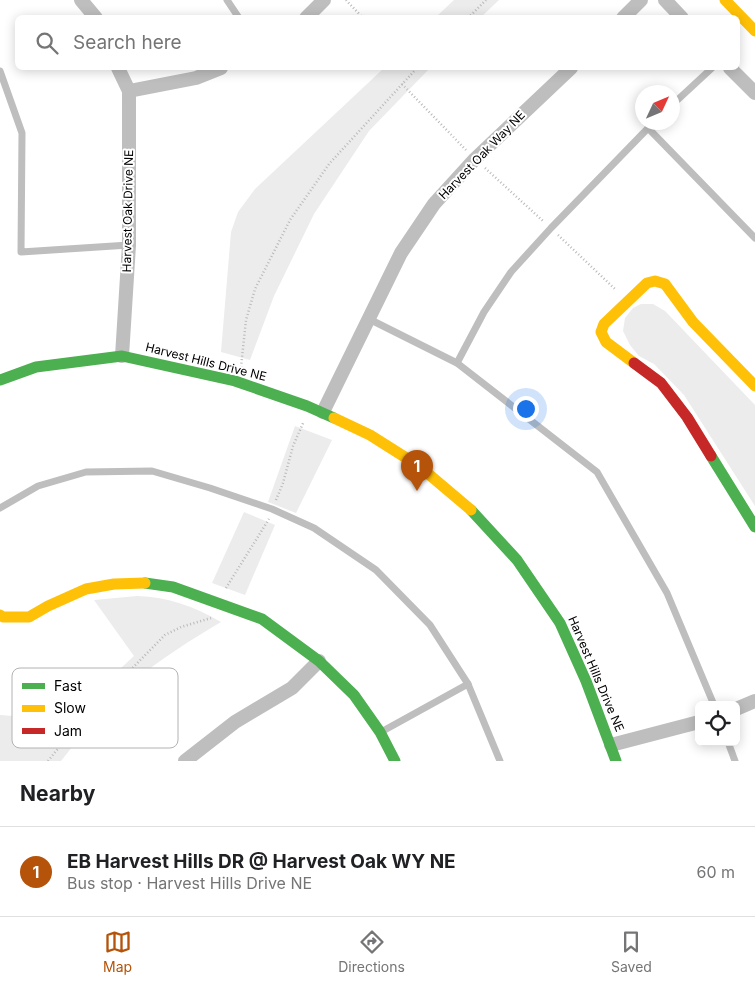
<!DOCTYPE html>
<meta charset="utf-8">
<style>
body{margin:0;font-family:Inter,sans-serif;background:#f6f6f6;color:#202124}
.controls{position:absolute;right:15px;bottom:15px;display:grid;overflow:hidden;border-radius:8px;box-shadow:0 2px 12px #0003}
.controls button{width:45px;height:45px;display:grid;place-items:center;padding:0;border:0;border-bottom:1px solid #e0e0e0;background:#fff;color:#202124;font:25px sans-serif}
.compass{position:absolute;left:635px;top:85px;width:45px;height:45px;border-radius:50%;background:#fff;box-shadow:0 2px 12px #0003;rotate:46deg}
.you{position:absolute;left:525px;top:408px;width:18px;height:18px;margin:-12px;border:4px solid #fff;border-radius:50%;background:#1a73e8;box-shadow:0 0 0 8px #1a73e833}
.badge{display:grid;place-items:center;width:32px;height:32px;border-radius:50%;background:#b45309;color:#fff;font-size:16px;font-weight:700}
.pin{position:absolute;translate:-50% -41px;filter:drop-shadow(0 1px 2px #0008)}
.pin::after{content:'';position:absolute;top:26px;width:18px;height:15px;background:inherit;clip-path:polygon(0 0,100% 0,50% 100%)}
.list{margin:0;padding:0;list-style:none}
h2{display:flex;justify-content:space-between;align-items:center;height:65px;margin:0;padding:0 20px;font-size:21px}
h2 small{font-size:16px;font-weight:400;color:#757577}
.list li{display:grid;grid-template-columns:32px 1fr auto;gap:15px;align-items:center;box-sizing:border-box;height:90px;padding:0 20px;border-top:1px solid #e0e0e0}
.list b{display:block;font-size:19px;white-space:nowrap}
.list p{margin:0;font-size:16px;white-space:nowrap;color:#757577}
.list em{font-size:16px;font-style:normal;color:#757577}
.icon{flex:none;width:28px;height:28px;fill:none;stroke:currentColor;stroke-width:2;stroke-linecap:round;stroke-linejoin:round}
.map{position:relative;flex:none;width:755px;height:761px;overflow:hidden}
.search{position:absolute;background:#fff;box-shadow:0 2px 12px #0003;left:15px;right:15px;top:15px;height:55px;display:flex;align-items:center;gap:12px;box-sizing:border-box;padding:0 18px;border-radius:8px;color:#757577;font-size:19px}
.sheet{height:155px;background:#fff}
nav{display:flex;justify-content:space-around;align-items:center;box-sizing:border-box;height:70px;border-top:1px solid #e0e0e0;background:#fff;font-size:14px;color:#757577}
nav a{display:grid;justify-items:center;gap:2px}
nav .on{color:#b45309}
.map>svg:first-child{display:block}
.green{fill:#ececec}
.lines{fill:none;stroke-linecap:round;stroke-linejoin:round}
.path{stroke:#b9b9b9;stroke-width:2.5;stroke-dasharray:1 2.5;stroke-linecap:butt}
.lane{stroke:#bebebe;stroke-width:7}
.street{stroke:#bebebe;stroke-width:14}
.fast{stroke:#4caf50;stroke-width:11}
.slow{stroke:#ffc107;stroke-width:11}
.jam{stroke:#c62828;stroke-width:11}
.labels{text-anchor:middle;stroke-width:4;stroke-linejoin:round;paint-order:stroke}
.street-label{font-size:12px;fill:#000;stroke:#fff}
.key{fill:#fff;stroke:#b2b2b2;stroke-width:1}
.key-label{font-size:14px;fill:#000}
</style>
<div class="map">
<svg width="755" height="761" viewBox="0 0 755 761">
<rect width="100%" height="100%" fill="#fff"/>
<!-- green -->
<g class="green">
<path d="M454,0H499L481,17H436Z"/>
<path d="M384,68H430L369,131L314,214L274,296L250,360L221,352L231,232L238,212L255,189Z"/>
<path d="M641,304H653L665,311L755,405V506L684,395L654,364L639,356L630,345L623,331L625,318L633,308Z"/>
<path d="M295,426L332,440L296,513L268,502Z"/>
<path d="M244,512L275,525L245,595L212,583Z"/>
<path d="M137,596C169,597 193,606 221,622C191,640 160,659 133,682C106,706 83,733 61,761H0V715L65,720L134,656L94,600Z"/>
</g>
<g class="lines">
<!-- path -->
<g class="path">
<path d="M346,0L363,18"/>
<path d="M468,18L486,0"/>
<path d="M402,84L466,150"/>
<path d="M485,168L543,221"/>
<path d="M558,235L616,290"/>
<path d="M241,367L246,320L255,289L290,220L329,164L417,68"/>
<path d="M276,500L283,483L293,446L304,421"/>
<path d="M226,588L269,519"/>
<path d="M48,761L81,720L165,635L181,627L211,618"/>
</g>
<!-- lane -->
<g class="lane">
<path d="M227,0L239,18"/>
<path d="M0,71L22,133L21,252L129,245"/>
<path d="M672,105L712,68"/>
<path d="M648,128L755,238"/>
<path d="M369,319L457,363L597,472L667,593L714,705"/>
<path d="M457,363L484,312L511,272L551,228L654,122"/>
<path d="M0,508L38,486L86,472L152,471L210,488L272,509L314,528L376,570L430,625L468,684L500,761"/>
<path d="M381,732L468,684"/>
<path d="M728,742L735,761"/>
</g>
<!-- street -->
<g class="street">
<path d="M81,0L96,18"/>
<path d="M665,0L682,18"/>
<path d="M306,18L324,0"/>
<path d="M623,18L641,0"/>
<path d="M118,68L129,91V245L122,356"/>
<path d="M730,68L755,93"/>
<path d="M129,91L196,78L221,68"/>
<path d="M323,412L401,253L434,204L475,159L571,68"/>
<path d="M736,709L755,701"/>
<path d="M611,745L699,722"/>
<path d="M185,761L235,722L292,688L319,661"/>
</g>
<!-- fast -->
<g class="fast">
<path d="M0,380L36,367L122,356L235,381L307,406L334,418"/>
<path d="M711,456L755,527"/>
<path d="M471,510L517,560L560,623L586,681L616,761"/>
<path d="M145,583L173,587L262,619L319,661L354,695L380,732L395,761"/>
</g>
<!-- slow -->
<g class="slow">
<path d="M725,0L755,31"/>
<path d="M634,363L606,342L601,332L604,324L647,283L655,281L665,284L693,322L755,386"/>
<path d="M334,418L370,435L419,466L471,510"/>
<path d="M0,615L3,617H29L48,606L86,589L114,584L145,583"/>
</g>
<!-- jam -->
<path class="jam" d="M634,363L661,383L687,417L711,456"/>
</g>
<g class="labels">
<!-- street labels -->
<g class="street-label">
<text transform="translate(482 155) rotate(-46)" y="4">Harvest Oak Way NE</text>
<text transform="translate(128 211) rotate(-89)" y="4">Harvest Oak Drive NE</text>
<text transform="translate(206 362) rotate(14)" y="4">Harvest Hills Drive NE</text>
<text transform="translate(596 674) rotate(67)" y="4">Harvest Hills Drive NE</text>
</g>
</g>
<!-- legend -->
<rect x="12" y="668" width="166" height="80" rx="8" class="key"/>
<rect x="22" y="683" width="23" height="6" fill="#4caf50"/>
<rect x="22" y="705" width="23" height="7" fill="#ffc107"/>
<rect x="22" y="728" width="23" height="6" fill="#c62828"/>
<g class="key-label">
<text x="54" y="691">Fast</text>
<text x="54" y="713">Slow</text>
<text x="54" y="736">Jam</text>
</g>
</svg>
<div class="controls">
<button><svg class="icon" aria-label="locate" viewBox="0 0 24 24"><circle cx="12" cy="12" r="6"/><path d="M12 2v4M12 18v4M2 12h4M18 12h4"/></svg></button>
</div>
<svg class="compass" viewBox="-18 -18 36 36"><path d="M0-13l5 13h-10z" fill="#e53935"/><path d="M0 13l5-13h-10z" fill="#757577"/></svg>
<div class="you"></div>
<div class="pin badge" style="left:417px;top:491px">1</div>
<div class="search"><svg class="icon" aria-label="search" viewBox="0 0 24 24"><circle cx="10" cy="10" r="6"/><path d="M15 15l6 6"/></svg>Search here</div>
</div>
<section class="sheet">
<h2>Nearby<small></small></h2>
<ul class="list">
<li><span class="badge">1</span><div><b>EB Harvest Hills DR @ Harvest Oak WY NE</b><p>Bus stop · Harvest Hills Drive NE</p></div><em>60 m</em></li>
</ul>
</section>
<nav>
<a class="on"><svg class="icon" aria-label="map" viewBox="0 0 24 24"><path d="M3 6l6-2 6 2 6-2v14l-6 2-6-2-6 2zM9 4v14M15 6v14"/></svg>Map</a>
<a><svg class="icon" aria-label="directions" viewBox="0 0 24 24"><path d="M12 3l9 9-9 9-9-9zM9 14v-3h6M13 9l2 2-2 2"/></svg>Directions</a>
<a><svg class="icon" aria-label="saved" viewBox="0 0 24 24"><path d="M7 4h10v16l-5-4-5 4z"/></svg>Saved</a>
</nav>
